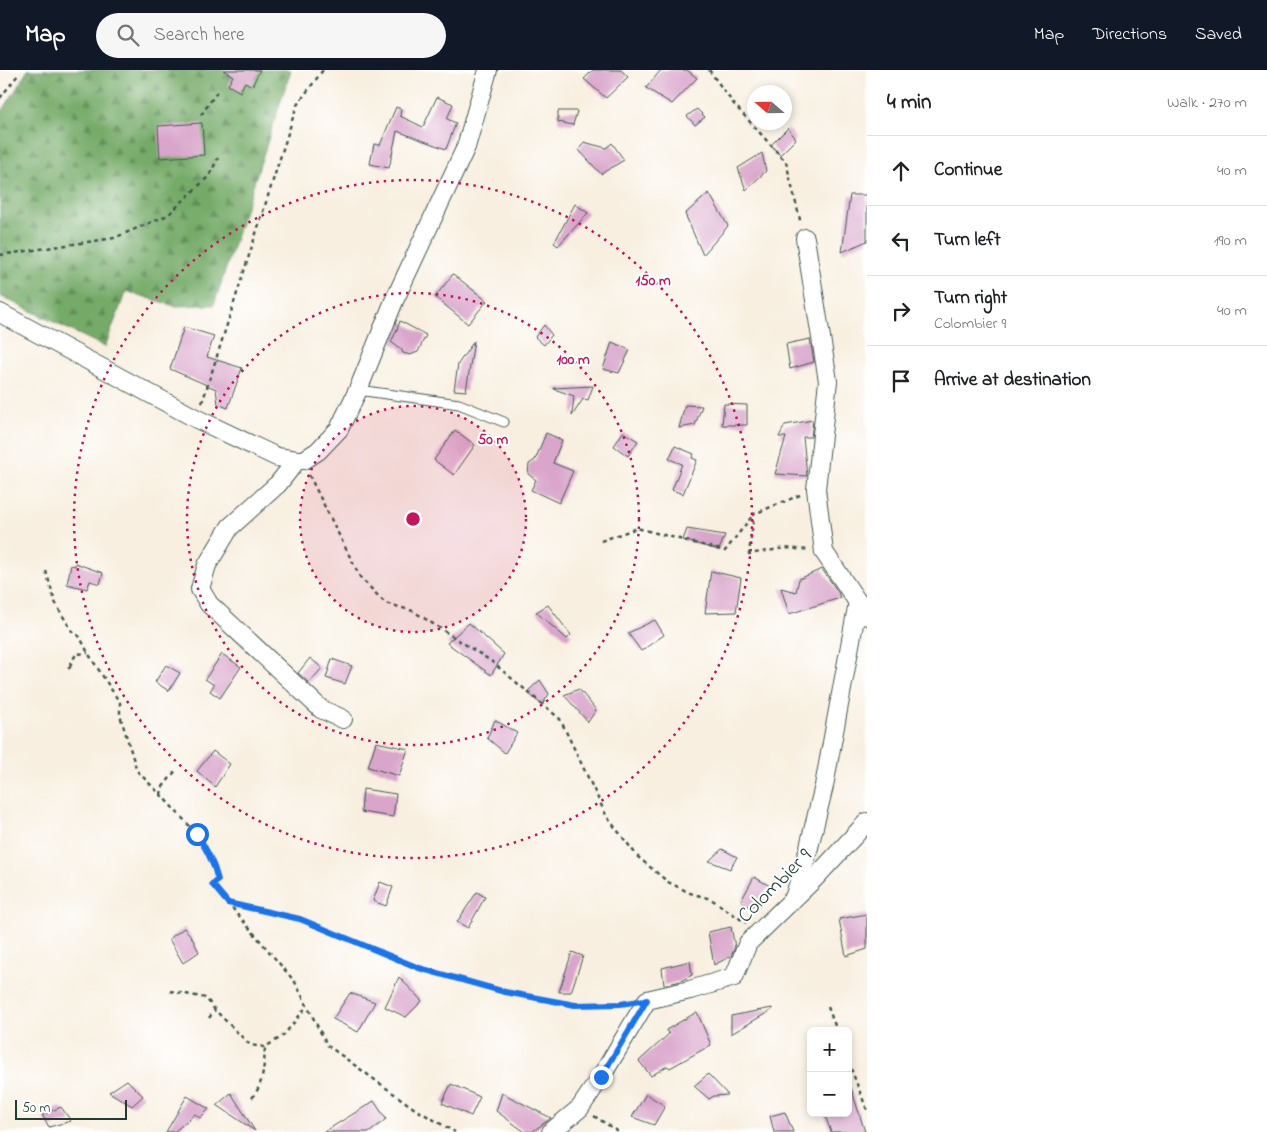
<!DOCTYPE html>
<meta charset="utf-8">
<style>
body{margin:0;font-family:"Indie Flower",sans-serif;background:#f6f6f6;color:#202124}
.controls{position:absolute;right:15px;bottom:15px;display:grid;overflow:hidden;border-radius:8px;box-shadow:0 2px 8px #0003}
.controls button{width:45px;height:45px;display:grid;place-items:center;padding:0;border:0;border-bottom:1px solid #e0e0e0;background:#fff;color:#202124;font:25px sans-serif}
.compass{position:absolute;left:747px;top:15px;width:45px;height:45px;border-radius:50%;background:#fff;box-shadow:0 2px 8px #0003;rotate:290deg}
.scale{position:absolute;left:15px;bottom:12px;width:112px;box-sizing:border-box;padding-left:5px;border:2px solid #1f3d34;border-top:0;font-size:14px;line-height:18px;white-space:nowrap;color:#1f3d34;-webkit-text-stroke:4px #fff;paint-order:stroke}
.stop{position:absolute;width:15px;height:15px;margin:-11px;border:4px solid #1a73e8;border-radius:50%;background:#fff}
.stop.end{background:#1a73e8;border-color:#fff;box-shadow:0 1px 5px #0008}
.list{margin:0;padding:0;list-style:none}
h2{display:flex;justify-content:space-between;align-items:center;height:65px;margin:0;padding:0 20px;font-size:21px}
h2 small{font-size:16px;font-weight:400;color:#757577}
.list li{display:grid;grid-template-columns:32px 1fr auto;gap:15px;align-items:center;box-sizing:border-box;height:70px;padding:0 20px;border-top:1px solid #e0e0e0}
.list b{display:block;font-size:19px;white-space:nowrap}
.list p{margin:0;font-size:16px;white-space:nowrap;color:#757577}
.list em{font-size:16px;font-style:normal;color:#757577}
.icon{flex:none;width:28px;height:28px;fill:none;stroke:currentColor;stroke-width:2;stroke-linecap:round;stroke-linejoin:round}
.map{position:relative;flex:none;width:867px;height:1062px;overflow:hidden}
header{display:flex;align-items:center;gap:30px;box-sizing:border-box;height:70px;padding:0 25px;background:#111827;color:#fff}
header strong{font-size:24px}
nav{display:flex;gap:28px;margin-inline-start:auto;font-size:18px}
.search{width:350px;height:45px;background:#f6f6f6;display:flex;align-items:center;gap:12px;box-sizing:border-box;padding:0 18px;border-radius:28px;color:#757577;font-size:19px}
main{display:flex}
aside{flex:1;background:#fff}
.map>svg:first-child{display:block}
.forest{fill:url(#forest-firs);stroke:#4a744e}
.building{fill:#d9a5cb}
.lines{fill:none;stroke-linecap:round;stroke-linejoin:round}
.lane-casing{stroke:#40584e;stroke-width:11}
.street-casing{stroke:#40584e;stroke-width:20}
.path{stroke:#40584e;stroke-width:2.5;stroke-dasharray:4 4;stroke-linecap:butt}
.lane{stroke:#fff;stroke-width:9}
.street{stroke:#fff;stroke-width:18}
.route{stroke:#1a73e8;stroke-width:6}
.ring{fill:none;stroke:#c2185b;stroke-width:2.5;stroke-dasharray:2.5 5}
.labels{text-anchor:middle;stroke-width:4;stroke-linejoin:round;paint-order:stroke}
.street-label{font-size:21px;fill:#1f3d34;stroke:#fff}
.centre{fill:#c2185b;stroke:#fff;stroke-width:2.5}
.ring-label{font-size:15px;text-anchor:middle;font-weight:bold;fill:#c2185b;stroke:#fff;stroke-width:4;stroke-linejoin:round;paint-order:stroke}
</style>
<header>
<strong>Map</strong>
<div class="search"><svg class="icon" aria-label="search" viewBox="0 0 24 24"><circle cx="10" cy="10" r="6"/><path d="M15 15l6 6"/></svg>Search here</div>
<nav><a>Map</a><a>Directions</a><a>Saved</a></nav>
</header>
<main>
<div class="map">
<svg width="867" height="1062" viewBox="0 0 867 1062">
<defs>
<pattern id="forest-firs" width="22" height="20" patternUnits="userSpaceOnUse" patternTransform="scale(1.25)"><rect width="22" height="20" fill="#74aa67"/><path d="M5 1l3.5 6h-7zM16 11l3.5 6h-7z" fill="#5f8c56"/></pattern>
</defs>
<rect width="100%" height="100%" fill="#fff"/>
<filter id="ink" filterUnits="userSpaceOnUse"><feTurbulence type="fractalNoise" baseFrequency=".02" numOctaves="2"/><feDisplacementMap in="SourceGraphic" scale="10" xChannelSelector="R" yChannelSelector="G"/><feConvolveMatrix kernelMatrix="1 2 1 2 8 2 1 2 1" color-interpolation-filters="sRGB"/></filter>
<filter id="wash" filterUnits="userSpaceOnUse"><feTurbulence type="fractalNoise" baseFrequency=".0096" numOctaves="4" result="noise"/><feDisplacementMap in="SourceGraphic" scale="20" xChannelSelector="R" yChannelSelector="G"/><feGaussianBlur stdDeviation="1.12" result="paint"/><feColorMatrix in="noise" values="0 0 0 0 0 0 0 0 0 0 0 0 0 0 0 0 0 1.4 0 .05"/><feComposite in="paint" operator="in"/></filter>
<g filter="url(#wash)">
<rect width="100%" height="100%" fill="#f8efe0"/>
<!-- forest -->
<path class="forest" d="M28,0H291L214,235L174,236L126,221L105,277L0,226V45Z"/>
<g id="blocks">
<!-- building -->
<g class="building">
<path d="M223,0H260L252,16L245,12L240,22L228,15L233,6Z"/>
<path d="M593,0H621L628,7L606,28L584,9Z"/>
<path d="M661,0H687L697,8L672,34L646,18Z"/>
<path d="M437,27L453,34L447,49L456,53L446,79L397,61L389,98L370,94L374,74L380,75L396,37L401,39L400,46L423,57Z"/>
<path d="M697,39L705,47L695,55L687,46Z"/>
<path d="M558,41H577L573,55L558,52Z"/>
<path d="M202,53L204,85L160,88L158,56Z"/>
<path d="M788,58L796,69L780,85L771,75Z"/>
<path d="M584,72L606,78L612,73L624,90L601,104L579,80Z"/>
<path d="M762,83L766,101L746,120L738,98Z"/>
<path d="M709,123L728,156L703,185L685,144Z"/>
<path d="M850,125H867V171L842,182Z"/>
<path d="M575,134L588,143L558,176L554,173Z"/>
<path d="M453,204L487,231L468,254L435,227Z"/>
<path d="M400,251L426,265L418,282L410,285L403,283L401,279L391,272L396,262Z"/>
<path d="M544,255L552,265L544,275L535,267Z"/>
<path d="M184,257L214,266L207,287L242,298L228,338L218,334L216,319L170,299Z"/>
<path d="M810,269L814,292L790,299L786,274Z"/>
<path d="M474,271L466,321L454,320L458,294Z"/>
<path d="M612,272L630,280L619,303L603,299Z"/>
<path d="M593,316L588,330L583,329L572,346L574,326L554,319V318Z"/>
<path d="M724,334L747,335V355H722Z"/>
<path d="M685,335L702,336L695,355L679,358Z"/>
<path d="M813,350L811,367H803L807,406L775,404L786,367H779L785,355Z"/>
<path d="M455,360L475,375L454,405L434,390Z"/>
<path d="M623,362L638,371L628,386L614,376Z"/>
<path d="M546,363L562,370L553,393L573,401L559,433L531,420L536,410L528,404L529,394L535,390Z"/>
<path d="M675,376L694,384L692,388L697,390L683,424L672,420L682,394L669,389Z"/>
<path d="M687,459L725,465L719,480L683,470Z"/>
<path d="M75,493L103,503L100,514L90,511L87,519L67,514L71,495L75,496Z"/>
<path d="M822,499L838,522L840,528L789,544L781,518L796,522L799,509Z"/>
<path d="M711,501L741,508L736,542L705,543Z"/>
<path d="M548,535L571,565L567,569L536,542Z"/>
<path d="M655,550L664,565L641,581L628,563Z"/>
<path d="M469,553L504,584L491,605L447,573Z"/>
<path d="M222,584L241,597L220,628L210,621L214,615L205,609Z"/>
<path d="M310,588L322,598L309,613L298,603Z"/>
<path d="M332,589L352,596L345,614L326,608Z"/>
<path d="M166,595L180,603L169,621L155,612Z"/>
<path d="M540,610L549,624L542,635L527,622Z"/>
<path d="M579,619L596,640L588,652L564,625Z"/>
<path d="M495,650L517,663L505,683L487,668Z"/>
<path d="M376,672L408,679L399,706L368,697Z"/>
<path d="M213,681L230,694L215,717L197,701Z"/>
<path d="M363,719L396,724L393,747L361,742Z"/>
<path d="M722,779L737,787L730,799L709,791Z"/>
<path d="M754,807L770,816L751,838L741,831Z"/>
<path d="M380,812L393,817L386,836L373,831Z"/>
<path d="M477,822L485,827L468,858L457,852Z"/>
<path d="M867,844V879L846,886L839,849Z"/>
<path d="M731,857L735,877L731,886L714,895L708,862Z"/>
<path d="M184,858L191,866L199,882L183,893L169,869Z"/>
<path d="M572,882L583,886L571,922H559Z"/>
<path d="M690,891L692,905L681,911L664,915L662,898Z"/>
<path d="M399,907L422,931L406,947L385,937Z"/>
<path d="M350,923L375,932L358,962L333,949Z"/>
<path d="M772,938V940L731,964V946Z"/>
<path d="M697,942L711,975L670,998L667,996L651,1006L639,991L669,964L666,960Z"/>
<path d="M708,1004L728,1025L714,1026L709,1029L694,1016Z"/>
<path d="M127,1010L143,1026L132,1036L109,1022Z"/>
<path d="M451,1014L480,1027L471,1046L442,1033Z"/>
<path d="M851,1018L865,1062H831L824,1043H848V1019Z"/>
<path d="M231,1023L255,1061L217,1035Z"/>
<path d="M502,1023L551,1048L532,1062H525L496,1041Z"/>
<path d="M646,1024L665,1036L654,1055L632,1047Z"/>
<path d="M187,1026L209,1039L200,1048L195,1044L174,1062H166Z"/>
<path d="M374,1031L386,1049L370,1062H324Z"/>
<path d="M61,1037L71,1051L49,1057L42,1045Z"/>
<path d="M785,1042L793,1062H774L770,1046Z"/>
</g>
</g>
</g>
<g filter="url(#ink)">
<use href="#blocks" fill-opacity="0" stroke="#40584e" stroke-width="1"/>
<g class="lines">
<!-- lane casing -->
<g class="lane-casing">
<path id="lane" d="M358,320L459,334L504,352"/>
</g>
<!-- street casing -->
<g class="street-casing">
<g id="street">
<path d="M805,168L828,311L816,419L824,482L867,546"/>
<path d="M0,243L197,349L277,387L297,390H304L318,381L339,359L358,320L394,231L466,77L488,0"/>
<path d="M297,390L278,414L230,457L207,495L200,519L209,534L321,639L343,649"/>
<path d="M795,825L808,781L824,716L858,532"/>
<path d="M551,1062L580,1038L601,1007L647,930L690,920L734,907L748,873L816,807L867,752"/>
</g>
</g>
<!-- path -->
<g class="path">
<path d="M709,0L733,33L786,92L801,154"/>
<path d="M0,28L18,5"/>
<path d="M201,45L219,19"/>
<path d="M0,185L114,168L168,145L209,106L218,88"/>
<path d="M202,333L297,35L323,0"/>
<path d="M309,405L360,507L385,533L413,541L491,591L560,649L607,747L638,787L668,812L690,823L711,829L746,853"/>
<path d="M800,425L754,444L749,484L785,478L808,480"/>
<path d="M601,471L637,458L725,481L753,445"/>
<path d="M46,501L55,532L61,543L72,561L80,567L88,583L120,633V645L137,701L161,725L197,764L209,784L218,810L212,814L295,912L327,975L415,1039L455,1062"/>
<path d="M71,596L68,599L76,584L88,583"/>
<path d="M161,725L162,718L177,699"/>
<path d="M229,833L300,849L419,898L505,922L575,935L628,933"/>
<path d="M170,921L206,928L215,940L250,975L265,977L283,966L307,936"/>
<path d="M828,937L837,961"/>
<path d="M209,948L215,940"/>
<path d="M848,991L867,1040"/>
<path d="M252,1028C264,1014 264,995 265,977"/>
<path d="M594,1046L619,1062"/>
</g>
<!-- lane -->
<use href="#lane" class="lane"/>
<!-- street -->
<use href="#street" class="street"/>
</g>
</g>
<g class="lines" filter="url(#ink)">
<!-- route -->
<path class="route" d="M197,764C206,779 214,793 218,810L212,814L228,833L300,849L419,898L505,922L575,935L620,934L647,930L601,1007"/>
</g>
<!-- distance rings -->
<circle cx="413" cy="449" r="113" fill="#c2185b" fill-opacity=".12"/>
<g class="ring">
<circle cx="413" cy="449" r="113"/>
<circle cx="413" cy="449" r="226"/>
<circle cx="413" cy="449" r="339"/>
</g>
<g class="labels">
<!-- street labels -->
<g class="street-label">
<text transform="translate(774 815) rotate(-45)" y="7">Colombier 9</text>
</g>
</g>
<circle cx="413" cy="449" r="8" class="centre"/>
<g class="ring-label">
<text x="653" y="215">150 m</text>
<text x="573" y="294">100 m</text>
<text x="493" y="374">50 m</text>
</g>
</svg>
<div class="controls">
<button>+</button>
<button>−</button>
</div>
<svg class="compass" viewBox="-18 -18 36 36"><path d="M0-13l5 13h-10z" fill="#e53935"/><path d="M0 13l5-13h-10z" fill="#757577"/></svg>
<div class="scale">50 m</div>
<div class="stop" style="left:197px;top:764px"></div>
<div class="stop end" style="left:601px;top:1007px"></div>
</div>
<aside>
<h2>4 min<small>Walk · 270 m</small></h2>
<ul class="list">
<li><svg class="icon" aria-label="ahead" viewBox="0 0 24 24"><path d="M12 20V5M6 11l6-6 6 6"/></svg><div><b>Continue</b></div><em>40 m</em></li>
<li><svg class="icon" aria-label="left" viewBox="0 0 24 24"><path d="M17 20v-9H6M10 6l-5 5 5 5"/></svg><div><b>Turn left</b></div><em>190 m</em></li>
<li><svg class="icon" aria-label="right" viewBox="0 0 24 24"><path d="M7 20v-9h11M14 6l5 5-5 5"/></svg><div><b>Turn right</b><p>Colombier 9</p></div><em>40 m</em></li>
<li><svg class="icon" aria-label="arrive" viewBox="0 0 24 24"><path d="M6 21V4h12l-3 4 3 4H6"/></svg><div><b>Arrive at destination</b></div></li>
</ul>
</aside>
</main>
